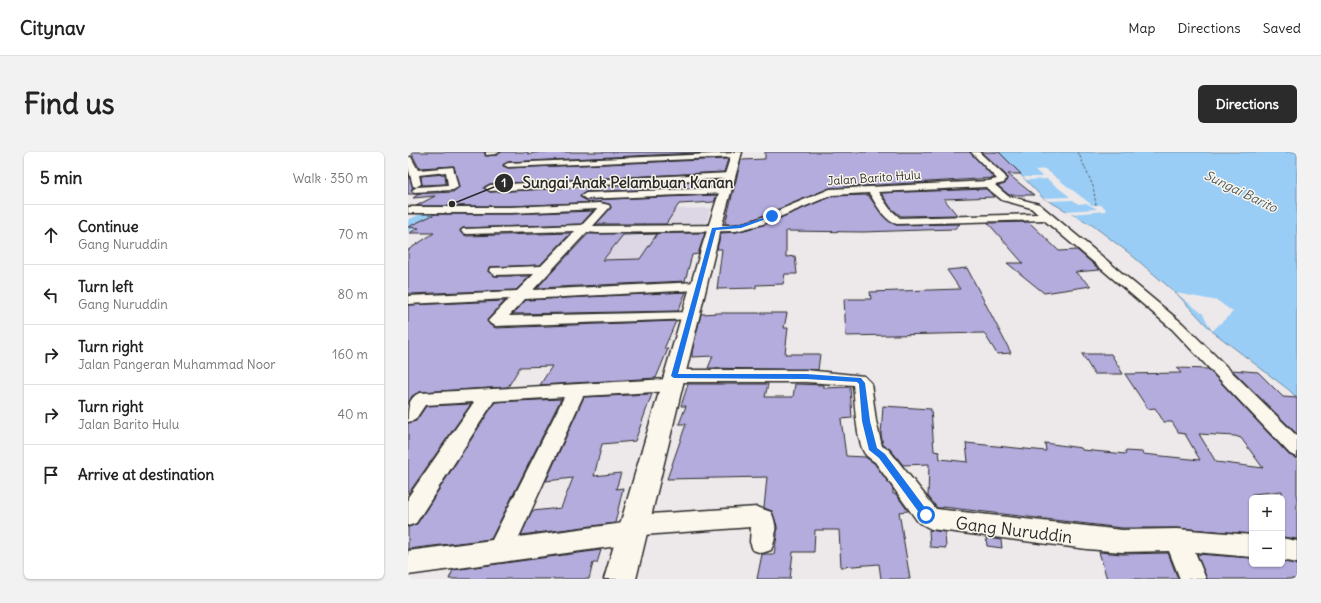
<!DOCTYPE html>
<meta charset="utf-8">
<style>
body{margin:0;font-family:Delius,sans-serif;background:#f2f2f2;color:#222}
.controls{position:absolute;right:12px;bottom:12px;display:grid;overflow:hidden;border-radius:6px;box-shadow:0 1px 3px #0004}
.controls button{width:36px;height:36px;display:grid;place-items:center;padding:0;border:0;border-bottom:1px solid #e0e0e0;background:#fff;color:#222;font:20px sans-serif}
.stop{position:absolute;width:12px;height:12px;margin:-9px;border:3px solid #1a73e8;border-radius:50%;background:#fff}
.stop.end{background:#1a73e8;border-color:#fff;box-shadow:0 1px 4px #0008}
.list{margin:0;padding:0;list-style:none}
h2{display:flex;justify-content:space-between;align-items:center;height:52px;margin:0;padding:0 16px;font-size:17px}
h2 small{font-size:13px;font-weight:400;color:#767676}
.list li{display:grid;grid-template-columns:26px 1fr auto;gap:12px;align-items:center;box-sizing:border-box;height:60px;padding:0 16px;border-top:1px solid #e0e0e0}
.list b{display:block;font-size:15px;white-space:nowrap}
.list p{margin:0;font-size:13px;white-space:nowrap;color:#767676}
.list em{font-size:13px;font-style:normal;color:#767676}
.icon{flex:none;width:22px;height:22px;fill:none;stroke:currentColor;stroke-width:2;stroke-linecap:round;stroke-linejoin:round}
.map{position:relative;flex:none;width:889px;height:427px;overflow:hidden;border-radius:6px}
header{display:flex;align-items:center;gap:24px;box-sizing:border-box;height:56px;padding:0 20px;background:#fff;border-bottom:1px solid #e0e0e0}
header strong{font-size:19px}
nav{display:flex;gap:22px;margin-inline-start:auto;font-size:14px}
.intro{display:flex;align-items:center;justify-content:space-between;box-sizing:border-box;height:96px;padding:0 24px}
h1{margin:0;font-size:28px}
.button{padding:10px 18px;border-radius:6px;background:#2b2b2b;color:#fff;font-size:14px;font-weight:700}
main{display:flex;gap:24px;padding:0 24px}
aside{flex:1;background:#fff;border-radius:6px;box-shadow:0 1px 3px #0004}
.map>svg:first-child{display:block}
.built{fill:#dcd6e5}
.water{fill:#99cdf6;stroke:#6d8ca5}
.pier{fill:#ede8e9}
.lines{fill:none;stroke-linecap:round;stroke-linejoin:round}
.river{fill:#99cdf6;fill-rule:evenodd}
.ferry{stroke:#46545e;stroke-width:1;stroke-dasharray:2.5 2;stroke-linecap:butt}
.building{fill:#b3acdd;stroke:#2b2b2b;fill-rule:evenodd}
.minor-casing{stroke:#2b2b2b;stroke-width:3}
.major-casing{stroke:#2b2b2b;stroke-width:3}
.minor{fill:#fbf7ec;fill-rule:evenodd}
.major{fill:#fbf7ec;fill-rule:evenodd}
.route{fill:#1a73e8}
.labels{text-anchor:middle;stroke-width:3;stroke-linejoin:round;paint-order:stroke}
.far-street-label{font-size:12px;fill:#2b2b2b;stroke:#fbf7ec}
.far-water-label{font-size:13px;font-style:italic;fill:#46545e;stroke:#fbf7ec}
.near-street-label{font-size:17px;fill:#2b2b2b;stroke:#fbf7ec}
.leader{fill:none;stroke:#2b2b2b;stroke-width:1.5}
.callout-dot{fill:#2b2b2b;stroke:#fbf7ec;stroke-width:1.5}
.mark-label{font-size:12px;text-anchor:middle;font-weight:bold;fill:#fff}
.callout-label{font-size:15px;text-anchor:middle;font-weight:bold;fill:#2b2b2b;stroke:#fbf7ec;stroke-width:3;stroke-linejoin:round;paint-order:stroke}
</style>
<header>
<strong>Citynav</strong>
<nav><a>Map</a><a>Directions</a><a>Saved</a></nav>
</header>
<div class="intro"><h1>Find us</h1><a class="button">Directions</a></div>
<main>
<aside>
<h2>5 min<small>Walk · 350 m</small></h2>
<ul class="list">
<li><svg class="icon" aria-label="ahead" viewBox="0 0 24 24"><path d="M12 20V5M6 11l6-6 6 6"/></svg><div><b>Continue</b><p>Gang Nuruddin</p></div><em>70 m</em></li>
<li><svg class="icon" aria-label="left" viewBox="0 0 24 24"><path d="M17 20v-9H6M10 6l-5 5 5 5"/></svg><div><b>Turn left</b><p>Gang Nuruddin</p></div><em>80 m</em></li>
<li><svg class="icon" aria-label="right" viewBox="0 0 24 24"><path d="M7 20v-9h11M14 6l5 5-5 5"/></svg><div><b>Turn right</b><p>Jalan Pangeran Muhammad Noor</p></div><em>160 m</em></li>
<li><svg class="icon" aria-label="right" viewBox="0 0 24 24"><path d="M7 20v-9h11M14 6l5 5-5 5"/></svg><div><b>Turn right</b><p>Jalan Barito Hulu</p></div><em>40 m</em></li>
<li><svg class="icon" aria-label="arrive" viewBox="0 0 24 24"><path d="M6 21V4h12l-3 4 3 4H6"/></svg><div><b>Arrive at destination</b></div></li>
</ul>
</aside>
<div class="map">
<svg width="889" height="427" viewBox="0 0 889 427">
<rect width="100%" height="100%" fill="#ede8e9"/>
<filter id="ink" filterUnits="userSpaceOnUse"><feTurbulence type="fractalNoise" baseFrequency=".025" numOctaves="2"/><feDisplacementMap in="SourceGraphic" scale="8" xChannelSelector="R" yChannelSelector="G"/><feConvolveMatrix kernelMatrix="1 2 1 2 8 2 1 2 1" color-interpolation-filters="sRGB"/></filter>
<g filter="url(#ink)">
<!-- built -->
<path class="built" d="M303,56L297,74L263,75L237,116L158,118L200,77H191L209,59Z"/>
<!-- water -->
<path class="water" d="M584,0H889V246L881,238L804,179L768,141L721,101L684,73L635,46L608,18Z"/>
<!-- pier -->
<g class="pier">
<path d="M637,17L684,53H693L698,57L697,59L663,62L657,59L689,57L678,51L670,52L665,48L640,49L635,46L662,45L639,27L618,28L615,25H635L627,18Z"/>
<path d="M768,141L810,149L825,160L804,179L795,162Z"/>
</g>
<g class="lines">
<!-- river -->
<path class="river" d="M72,28L77,29L79,32L72,45L0,80V68L60,39L67,29Z"/>
<!-- ferry -->
<path class="ferry" d="M670,0L685,34L688,53"/>
</g>
<!-- building -->
<g class="building">
<path d="M3,0H76L78,4L89,3L93,0H120V2L134,0H308L100,10L95,14L100,16L320,7L316,20L82,32L76,35L82,40L313,28L311,35L177,40L172,45L178,48L309,43L306,50L271,52L258,72H188L203,56L201,52L192,50L103,54H8L27,44L5,46L11,42H0V21L5,36L3,38L6,42L45,40L51,35L46,14L11,16Z"/>
<path d="M357,0H562L586,26L422,36L347,67L328,72H317L333,8L357,7Z"/>
<path d="M573,0H591L613,22H600L626,43H601L590,34L597,32L599,27L598,23Z"/>
<path d="M37,22L38,32L14,33L13,24Z"/>
<path d="M578,37L587,45L536,47L549,63L493,64L483,56L473,41Z"/>
<path d="M460,43L475,64L488,73L552,72L546,77L455,80L378,79V105L387,104L389,122H377L375,132L348,133V136L309,137L314,97H309L313,81L328,80L355,73L424,44Z"/>
<path d="M185,59L173,72L55,76L52,78L54,82L59,84L163,81L132,113L81,115L80,119L87,124H122L108,138L0,142V98L26,81H1L11,76L0,75L27,62H103Z"/>
<path d="M621,70L651,99L669,98L692,118L667,120L683,134L636,141L599,111H615L580,71Z"/>
<path d="M297,81L290,102L284,103L277,129L129,136L180,82ZM249,82L232,107L195,108L215,83Z"/>
<path d="M559,116L603,201L589,202L576,181L438,184L436,147H463L462,140L552,137L539,118Z"/>
<path d="M278,140L270,159L105,162L118,148Z"/>
<path d="M97,149L79,168L82,173L88,176L268,169L256,197H260L248,226L132,233L144,214L112,215L100,235L12,240L4,244L0,252V153Z"/>
<path d="M311,161H379L376,176H380L377,202H412L410,218L300,216L305,204L284,205V200L293,162Z"/>
<path d="M674,202H703L715,222H686Z"/>
<path d="M769,216L800,217L881,303L889,306V387L874,385V339L844,342V382L769,376H714L535,355V356H529L520,344L521,312L495,313L482,297L475,293L473,283L475,254L523,257L526,299L531,300L532,307L560,310L558,291L638,299L637,291L673,296L674,298L718,302L717,299L734,300L735,302L792,308L777,282L771,281L764,270H756L747,256L740,257L717,222L773,221ZM791,282L827,284L833,286L855,316L808,310Z"/>
<path d="M824,218L850,220L875,245L889,246V282Z"/>
<path d="M280,232H360L357,245H385L387,232L416,233V236L442,235L444,266L433,267L438,304L457,305L466,311L485,337V342H488L500,359L491,360L502,427H473L471,412L433,415L431,378H407L406,400H385L382,427H349L354,402H366L369,384V374L364,359L356,356L359,325L259,327L278,272H271L278,254H273Z"/>
<path d="M244,242L227,289L194,292L186,324L213,321L208,337L215,336L207,371L113,383L124,359L153,356L165,326L138,329L176,245Z"/>
<path d="M153,247L83,387L0,397V375L9,372L87,250Z"/>
<path d="M63,252L0,342V271L8,269L18,254Z"/>
<path d="M521,378L537,380L538,396L522,395Z"/>
<path d="M578,386L593,388L594,396L579,394Z"/>
<path d="M193,398L189,411H185L181,427H41L45,418Z"/>
<path d="M691,400L714,402L760,401L770,427H699Z"/>
<path d="M789,402L844,406V412H874V410L889,412V427H799Z"/>
</g>
<g class="lines">
<!-- minor casing -->
<g class="minor-casing">
<g id="minor">
<path d="M78,0H92L88,2L78,3Z"/>
<path d="M563,0H571L597,24L598,26L596,31L587,33L600,44L631,52L774,171L889,284V305L882,302L764,177L636,68L489,72C476,69 468,51 461,41L424,43L355,72L328,79L189,81L179,80L125,138L290,130L295,131L297,134L295,137L290,138L117,147L101,164L282,160L287,161L289,164L287,167L88,174L83,172L80,169L101,147L0,152V144L109,139L126,122L87,123L81,119L82,116L133,114L167,79L59,82L55,81L53,79L55,77L174,73L189,57L103,61H0V55H103L192,51L201,53L202,55L185,74L328,73L347,68L422,37L580,29L589,27ZM578,35L594,48L623,56L630,62L492,66L482,57L470,40Z"/>
<path d="M328,1H331V5L100,15L96,13L100,11Z"/>
<path d="M0,5H3L10,18L45,15L50,35L45,38L6,40L4,38L9,35L40,33L38,20L11,23L13,32L8,35L5,34L0,15Z"/>
<path d="M322,21L325,22V26L82,39L77,36L82,33Z"/>
<path d="M317,36L322,39L320,41L178,47L173,44L178,41Z"/>
<path d="M266,218H398L456,224L463,231L468,269L474,294L481,298L528,357L714,378L769,377L844,383V405L787,400L798,427H772L761,399L714,400L679,397L523,377L510,370L467,310C463,307 459,305 457,302C448,288 447,250 445,233L398,230H271L273,233L270,237L264,239L175,244L111,385L216,371L219,366L227,363L349,355L363,360C369,372 369,385 363,398L354,401L345,398L342,390L343,375L235,383L233,389L224,392L0,423V399L84,388L156,245L86,249L8,371L0,374V345L66,250L17,253L7,268L0,270C0,257 0,245 12,241L260,227L257,224L260,220Z"/>
<path d="M874,386L889,389V411L874,408Z"/>
</g>
</g>
<!-- major casing -->
<g class="major-casing">
<path id="major" d="M324,0H334L309,91L228,427H196L295,91Z"/>
</g>
<!-- minor -->
<use href="#minor" class="minor"/>
<!-- major -->
<use href="#major" class="major"/>
</g>
</g>
<!-- route -->
<path class="route" d="M362,64H366L333,76L308,78L270,222H398L453,226L457,231L462,269L469,296L477,302L521,361V366H515L471,306L461,298L454,269L451,232L449,230L398,227L266,226L263,224L304,76L333,73Z"/>
<g class="labels">
<!-- far-street labels -->
<g class="far-street-label">
<text transform="translate(466 26) rotate(-4)" y="4">Jalan Barito Hulu</text>
</g>
<!-- far-water labels -->
<g class="far-water-label">
<text transform="translate(833 39) rotate(26)" y="5">Sungai Barito</text>
</g>
<!-- near-street labels -->
<g class="near-street-label">
<text transform="translate(606 378) rotate(7)" y="6">Gang Nuruddin</text>
</g>
</g>
<!-- callouts -->
<path class="leader" d="M44 52L96 31"/>
<g class="callout-dot">
<circle cx="44" cy="52" r="4"/>
<circle cx="96" cy="31" r="10"/>
</g>
<g class="mark-label">
<text x="96" y="35">1</text>
</g>
<g class="callout-label">
<text x="220" y="36">Sungai Anak Pelambuan Kanan</text>
</g>
</svg>
<div class="controls">
<button>+</button>
<button>−</button>
</div>
<div class="stop" style="left:518px;top:363px"></div>
<div class="stop end" style="left:364px;top:64px"></div>
</div>
</main>
